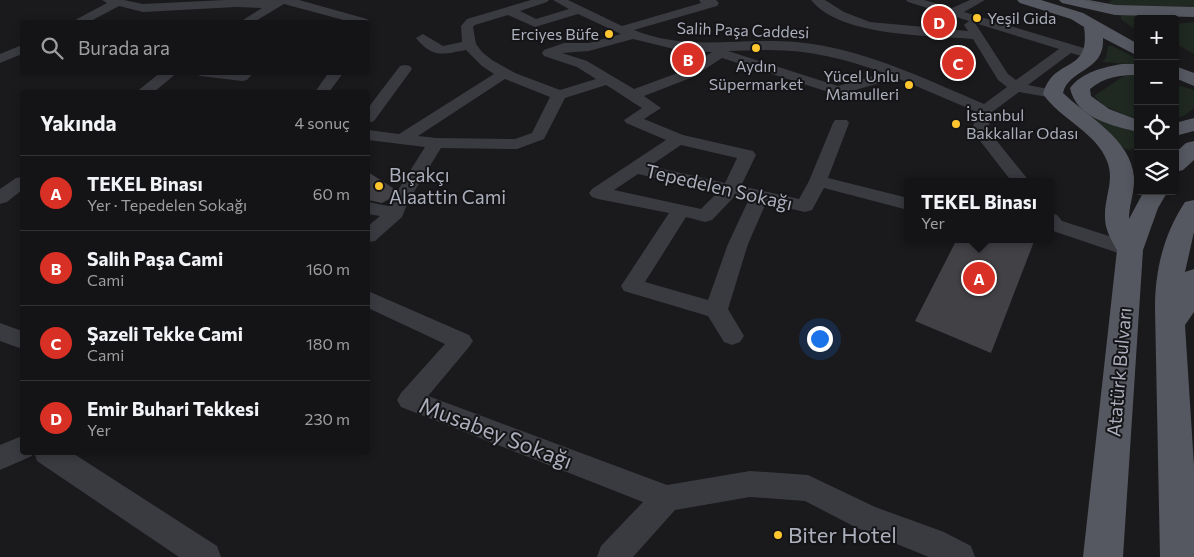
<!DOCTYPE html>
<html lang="tr">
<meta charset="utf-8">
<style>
body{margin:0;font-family:Commissioner,sans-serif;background:#212022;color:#f1f3f6}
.controls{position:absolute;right:15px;top:15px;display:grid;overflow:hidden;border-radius:5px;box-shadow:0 2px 8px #0003}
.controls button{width:45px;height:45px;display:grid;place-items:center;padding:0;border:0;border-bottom:1px solid #333234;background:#141315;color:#f1f3f6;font:25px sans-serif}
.you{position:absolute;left:819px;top:338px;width:18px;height:18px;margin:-12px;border:4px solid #fff;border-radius:50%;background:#1a73e8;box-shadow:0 0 0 8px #1a73e833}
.badge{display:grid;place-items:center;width:32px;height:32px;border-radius:50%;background:#d93025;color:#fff;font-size:16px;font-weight:700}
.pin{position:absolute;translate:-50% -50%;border:2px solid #fff;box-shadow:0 1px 5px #0006}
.popup{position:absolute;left:904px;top:178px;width:150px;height:65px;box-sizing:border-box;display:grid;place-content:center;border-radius:5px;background:#141315;filter:drop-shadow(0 1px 4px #0005);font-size:16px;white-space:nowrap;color:#9d9ea0}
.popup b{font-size:19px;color:#f1f3f6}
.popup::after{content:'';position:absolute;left:50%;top:100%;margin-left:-10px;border:10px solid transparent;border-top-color:#141315}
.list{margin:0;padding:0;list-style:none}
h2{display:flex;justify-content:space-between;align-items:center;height:65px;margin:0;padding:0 20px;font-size:21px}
h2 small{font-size:16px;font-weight:400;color:#9d9ea0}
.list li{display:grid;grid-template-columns:32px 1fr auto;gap:15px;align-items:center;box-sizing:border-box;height:75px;padding:0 20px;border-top:1px solid #333234}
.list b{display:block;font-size:19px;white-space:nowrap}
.list p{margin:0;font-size:16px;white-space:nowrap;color:#9d9ea0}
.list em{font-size:16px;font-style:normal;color:#9d9ea0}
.icon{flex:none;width:28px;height:28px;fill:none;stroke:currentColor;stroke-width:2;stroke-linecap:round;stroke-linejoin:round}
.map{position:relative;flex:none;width:1194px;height:557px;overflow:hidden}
.search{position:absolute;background:#141315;box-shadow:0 2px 8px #0003;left:20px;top:20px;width:350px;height:55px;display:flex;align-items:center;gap:12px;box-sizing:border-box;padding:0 18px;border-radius:5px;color:#9d9ea0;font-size:19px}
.panel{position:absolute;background:#141315;box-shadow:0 2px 8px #0003;left:20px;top:90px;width:350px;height:365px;border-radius:5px}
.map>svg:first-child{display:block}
.green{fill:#1f2821}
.building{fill:#414146}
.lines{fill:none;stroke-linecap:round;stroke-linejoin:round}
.street{fill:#3a3b41;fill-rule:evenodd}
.primary{fill:#565861;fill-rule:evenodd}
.tram{stroke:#4d4f57;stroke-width:1}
.poi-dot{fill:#ffc62f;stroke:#151417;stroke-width:2}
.labels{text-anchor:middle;stroke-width:4;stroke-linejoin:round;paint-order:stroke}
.far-poi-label{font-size:16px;fill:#abafbc;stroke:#151417;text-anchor:start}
.far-street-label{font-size:16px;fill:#abafbc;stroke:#151417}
.poi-label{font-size:19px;fill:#abafbc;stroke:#151417;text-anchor:start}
.street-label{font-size:19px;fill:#abafbc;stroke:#151417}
.near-street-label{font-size:22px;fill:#abafbc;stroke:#151417}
.near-poi-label{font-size:22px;fill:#abafbc;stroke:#151417;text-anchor:start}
</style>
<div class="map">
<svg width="1194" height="557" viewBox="0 0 1194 557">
<rect width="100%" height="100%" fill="#1a191c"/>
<!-- green -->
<g class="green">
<path d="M1112,0H1194V7L1106,6Z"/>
<path d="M1121,13L1166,14L1148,19H1138V32L1121,19Z"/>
<path d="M1194,22V54L1175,43V24Z"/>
<path d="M1108,46H1112L1138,59V65L1102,62L1106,58Z"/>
<path d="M1129,75H1138V120L1104,106L1094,96L1122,77Z"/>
<path d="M1175,84L1194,90V108L1184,116L1175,119Z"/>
<path d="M1083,111L1112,125L1138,132V147L1129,150L1125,149Z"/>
</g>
<!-- building -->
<g class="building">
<path d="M368,172L396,190L391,198L382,203L368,200Z"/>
<path d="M957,239H1035L991,353L915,321Z"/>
</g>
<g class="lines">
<!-- street -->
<g class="street">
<path d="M102,0H124L143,4L225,0H299L367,19L369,22L368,25V22H351L284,4L254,22H240L262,8L236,7L143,12L119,6L89,22H75L77,19L107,3Z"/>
<path d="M531,0H549L547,2L520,11L536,19L569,9L553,0H568L622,26L701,3L699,0H716L719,3L717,6L634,30C689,52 739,37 796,42C862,48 923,78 984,104L1007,87L998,80L973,39C928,35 841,37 811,0H825L844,12L870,22L968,31L964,25L969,21L908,2L906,0H924L952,8L970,0H985L964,12L1097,52L1099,55L1092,59L1071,53L1028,85L1058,91L1060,94L1058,97L1053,98L1019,92L992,112L988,130L1030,182H1012L974,133L972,130L977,112L897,78L838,95L722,58L693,77L644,96L661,108L644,119L683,135L753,151L756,155L741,186L799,199L809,181L833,123L835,120H847L849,123L828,178L908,198V210L824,188L812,210L805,212L766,203L748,244L728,309L744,336L740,342L732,345L724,342L708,316L624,291L621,286L669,213L598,199L592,197L589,193L592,189L666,140L626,123L624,120L642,108C629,100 619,93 606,85L565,98L544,139L517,149L441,148L409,200L402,217L375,241L368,242V226L380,216L368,214V202L388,206L425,147L368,140V130L399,134L494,74L482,66L466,50C443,54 433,59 416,38L423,34L443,46L462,42L461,26L467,19ZM578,14L621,34L589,43H564L544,50L542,53L544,56L577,67L596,79L560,90L515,73L492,60L482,52L476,44L473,27L475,25L508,15L535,27ZM975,23L1059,49L1016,80L1008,74ZM633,39L682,51L712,52L683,71L634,89L587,61L562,53L589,51ZM762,50C805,49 844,58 884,73L838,86L728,51ZM505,79L550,97L532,133L515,139L436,138L418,136ZM681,145L737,158L725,183L650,166ZM638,174L718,192L701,209L614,190ZM735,196L749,199L728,244L708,300L645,282L686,217L705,222L712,220Z"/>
<path d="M22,45V54L0,63V54Z"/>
<path d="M405,65L410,66L412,69L374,121L368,123V108L400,66Z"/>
<path d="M161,72H178L154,92H138L140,89Z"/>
<path d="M193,72H254L247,80L242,81L200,76Z"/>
<path d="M329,72H344L329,92H315Z"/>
<path d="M22,177V190L7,202L0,204V189L16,178Z"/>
<path d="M1050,213L1057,215L1062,221L1137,245L1140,250L1137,255L1130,257L1050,230Z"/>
<path d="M368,291L469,335L473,341L469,347L428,396L667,485L750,471L808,475L875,507L944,532L971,546L975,557H929L857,528L805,501L750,497L675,510L633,557H597L601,546L643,502L401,407L397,400L401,393L445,344L368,308Z"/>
<path d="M0,323L22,331V349L0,341Z"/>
<path d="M22,436V452H33L32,456L0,470V445Z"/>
<path d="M34,452H71L217,546L221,557H179L37,461Z"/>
</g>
<!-- primary -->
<g class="primary">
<path d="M1017,0H1041L1083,13L1138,44V56L1103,38C1105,72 1069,68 1063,93C1087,116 1131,139 1134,177C1135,191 1129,205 1129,219L1144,191H1168L1158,208L1143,250L1123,557H1083L1117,250C1111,240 1105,229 1105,218C1104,197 1115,181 1107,161C1096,132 1060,119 1043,94C1054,55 1091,75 1084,27L1071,19L1020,3Z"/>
<path d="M1059,0H1089L1115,5L1194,7V17L1115,15L1062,3Z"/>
<path d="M1122,64H1138V75C1120,75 1104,77 1090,89L1091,96L1109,109L1138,120V132C1113,126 1076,118 1070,88C1082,72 1104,67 1122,64Z"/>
<path d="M1175,66L1194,73V86L1175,78Z"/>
<path d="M1194,118V131L1175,136V123Z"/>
<path d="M1194,141V160L1183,170L1175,172V153L1186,143Z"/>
<path d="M1194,200V232L1185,272L1194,269V312L1185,325L1194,466V557H1160L1155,308C1155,269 1164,234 1185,202Z"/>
</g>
<!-- tram -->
<path class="tram" d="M1085,0L1104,5"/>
</g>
<!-- markers -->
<g class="poi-dot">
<circle cx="977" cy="18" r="5"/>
<circle cx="609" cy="34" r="5"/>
<circle cx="756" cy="48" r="5"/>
<circle cx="909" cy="85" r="5"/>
<circle cx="956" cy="124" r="5"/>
<circle cx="379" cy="186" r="5"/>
<circle cx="778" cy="535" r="5"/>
</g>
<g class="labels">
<!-- far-poi labels -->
<g class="far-poi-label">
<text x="987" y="24">Yeşil Gida</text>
<text x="599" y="40" text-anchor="end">Erciyes Büfe</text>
<text x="756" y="72" text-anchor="middle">Aydın<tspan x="756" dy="18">Süpermarket</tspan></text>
<text x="899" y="82" text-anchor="end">Yücel Unlu<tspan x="899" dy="18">Mamulleri</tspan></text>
<text x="966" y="121">İstanbul<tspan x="966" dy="18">Bakkallar Odası</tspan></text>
</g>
<!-- far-street labels -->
<g class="far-street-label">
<text transform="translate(743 30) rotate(2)" y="6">Salih Paşa Caddesi</text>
</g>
<!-- poi labels -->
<g class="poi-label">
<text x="389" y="182">Bıçakçı<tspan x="389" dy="22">Alaattin Cami</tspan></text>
</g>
<!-- street labels -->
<g class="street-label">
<text transform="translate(719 187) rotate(13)" y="7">Tepedelen Sokağı</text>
<text transform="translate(1119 372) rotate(-85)" y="7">Atatürk Bulvarı</text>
</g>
<!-- near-street labels -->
<g class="near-street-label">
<text transform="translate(496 433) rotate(21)" y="8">Musabey Sokağı</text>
</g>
<!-- near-poi labels -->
<g class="near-poi-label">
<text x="788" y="543">Biter Hotel</text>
</g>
</g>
</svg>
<div class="controls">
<button>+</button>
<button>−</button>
<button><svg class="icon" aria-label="locate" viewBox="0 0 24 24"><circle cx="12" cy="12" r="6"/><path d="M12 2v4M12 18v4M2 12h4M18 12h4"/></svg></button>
<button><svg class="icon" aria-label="layers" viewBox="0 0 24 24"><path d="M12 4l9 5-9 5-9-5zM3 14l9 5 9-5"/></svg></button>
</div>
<div class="you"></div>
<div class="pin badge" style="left:979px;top:278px">A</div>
<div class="popup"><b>TEKEL Binası</b>Yer</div>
<div class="pin badge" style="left:688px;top:59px">B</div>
<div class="pin badge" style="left:958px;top:63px">C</div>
<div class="pin badge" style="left:939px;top:22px">D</div>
<div class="search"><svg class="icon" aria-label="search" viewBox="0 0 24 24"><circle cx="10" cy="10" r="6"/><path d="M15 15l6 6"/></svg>Burada ara</div>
<section class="panel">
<h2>Yakında<small>4 sonuç</small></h2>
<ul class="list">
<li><span class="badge">A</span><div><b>TEKEL Binası</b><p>Yer · Tepedelen Sokağı</p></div><em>60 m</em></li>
<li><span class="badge">B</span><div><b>Salih Paşa Cami</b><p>Cami</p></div><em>160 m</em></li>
<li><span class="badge">C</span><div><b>Şazeli Tekke Cami</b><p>Cami</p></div><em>180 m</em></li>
<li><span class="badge">D</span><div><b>Emir Buhari Tekkesi</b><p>Yer</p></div><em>230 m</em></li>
</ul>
</section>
</div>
